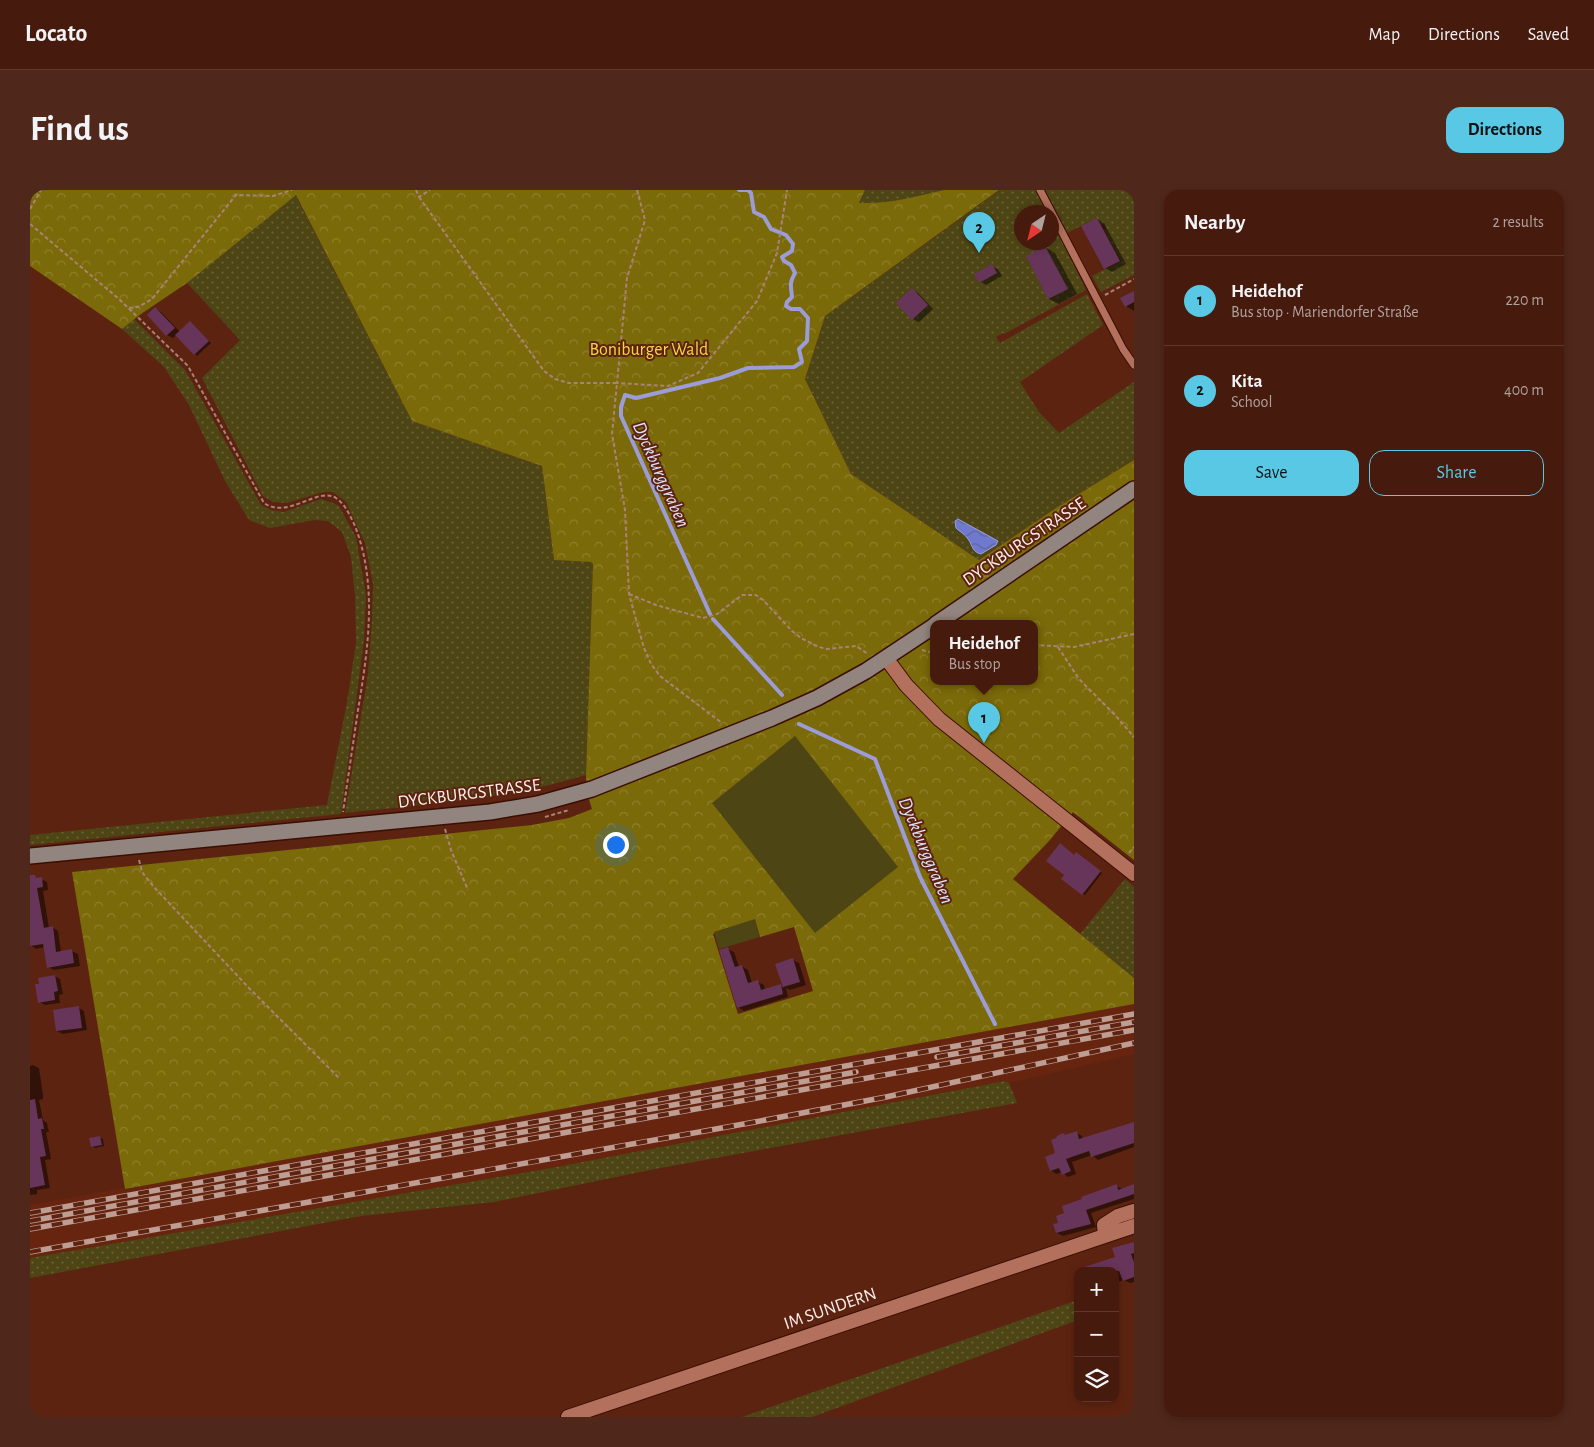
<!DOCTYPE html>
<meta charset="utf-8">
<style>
body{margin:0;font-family:"Alegreya Sans",sans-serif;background:#50271b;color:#f1f3f6}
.controls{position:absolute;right:15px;bottom:15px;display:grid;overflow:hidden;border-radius:10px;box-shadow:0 2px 8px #0003}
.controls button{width:45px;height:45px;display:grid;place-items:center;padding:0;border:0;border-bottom:1px solid #5e382e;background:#461a0d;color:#f1f3f6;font:25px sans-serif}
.compass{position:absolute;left:984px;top:15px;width:45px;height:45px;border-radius:50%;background:#461a0d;box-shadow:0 2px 8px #0003;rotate:215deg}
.you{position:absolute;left:585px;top:654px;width:18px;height:18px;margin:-12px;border:4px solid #fff;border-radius:50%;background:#1a73e8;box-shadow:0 0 0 8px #1a73e833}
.badge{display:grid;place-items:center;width:32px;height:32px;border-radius:50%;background:#59c8e5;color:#111;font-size:16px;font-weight:700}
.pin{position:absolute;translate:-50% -41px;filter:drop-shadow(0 1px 2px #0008)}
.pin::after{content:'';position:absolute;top:26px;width:18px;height:15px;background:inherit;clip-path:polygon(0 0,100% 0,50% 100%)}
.popup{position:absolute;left:900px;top:430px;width:108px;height:65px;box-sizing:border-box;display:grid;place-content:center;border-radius:10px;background:#461a0d;filter:drop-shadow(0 1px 4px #0005);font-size:16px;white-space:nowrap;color:#b0a19d}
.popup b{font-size:19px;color:#f1f3f6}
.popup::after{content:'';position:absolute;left:50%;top:100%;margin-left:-10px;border:10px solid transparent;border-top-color:#461a0d}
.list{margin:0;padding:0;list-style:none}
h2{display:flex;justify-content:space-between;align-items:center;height:65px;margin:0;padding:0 20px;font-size:21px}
h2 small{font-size:16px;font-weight:400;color:#b0a19d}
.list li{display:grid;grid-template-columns:32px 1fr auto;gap:15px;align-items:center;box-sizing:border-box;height:90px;padding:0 20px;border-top:1px solid #5e382e}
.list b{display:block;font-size:19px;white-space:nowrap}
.list p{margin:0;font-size:16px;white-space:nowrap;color:#b0a19d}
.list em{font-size:16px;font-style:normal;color:#b0a19d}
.actions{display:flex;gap:10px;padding:15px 20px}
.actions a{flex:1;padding:11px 0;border:1px solid #59c8e5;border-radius:15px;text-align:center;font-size:18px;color:#59c8e5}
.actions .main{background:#59c8e5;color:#111}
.icon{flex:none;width:28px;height:28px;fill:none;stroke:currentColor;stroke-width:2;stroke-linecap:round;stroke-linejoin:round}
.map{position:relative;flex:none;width:1104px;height:1227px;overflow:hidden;border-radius:15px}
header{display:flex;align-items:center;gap:30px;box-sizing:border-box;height:70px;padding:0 25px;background:#461a0d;border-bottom:1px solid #5e382e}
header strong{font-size:24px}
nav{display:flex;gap:28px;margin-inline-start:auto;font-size:18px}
.intro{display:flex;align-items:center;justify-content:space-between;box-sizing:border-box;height:120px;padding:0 30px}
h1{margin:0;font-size:35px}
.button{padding:12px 22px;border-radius:15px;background:#59c8e5;color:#111;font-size:18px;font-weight:700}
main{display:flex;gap:30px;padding:0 30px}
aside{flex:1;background:#461a0d;border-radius:15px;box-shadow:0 2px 8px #0003}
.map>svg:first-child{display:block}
.built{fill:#672510}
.grass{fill:url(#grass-dots)}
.forest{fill:url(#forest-crowns);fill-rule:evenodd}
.pitch{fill:#4e4515}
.water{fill:url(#water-waves);stroke:#9b9cd8}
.shadow{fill:#0007}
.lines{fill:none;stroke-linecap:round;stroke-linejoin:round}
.stream{stroke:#9b9cd8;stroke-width:4}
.building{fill:#67345a}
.lane-casing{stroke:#3a0e03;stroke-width:9}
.street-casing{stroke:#3a0e03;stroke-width:16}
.secondary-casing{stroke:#3a0e03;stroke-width:18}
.path{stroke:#a98378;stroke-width:2;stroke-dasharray:4 2.5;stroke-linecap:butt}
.lane{stroke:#b3705c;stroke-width:7}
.street{stroke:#b3705c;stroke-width:14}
.secondary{stroke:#92847e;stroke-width:15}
.rail-casing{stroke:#be9d93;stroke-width:5.5}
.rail{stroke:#5d2311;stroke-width:4;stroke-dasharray:11;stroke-linecap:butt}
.labels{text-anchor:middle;stroke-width:4;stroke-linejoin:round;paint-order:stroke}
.park-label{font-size:18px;fill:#f3d641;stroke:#5d2311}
.street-label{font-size:18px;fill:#feeeea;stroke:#5d2311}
.water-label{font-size:19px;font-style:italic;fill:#dfe3fb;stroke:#5d2311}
</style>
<header>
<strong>Locato</strong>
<nav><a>Map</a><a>Directions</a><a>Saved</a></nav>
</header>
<div class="intro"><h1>Find us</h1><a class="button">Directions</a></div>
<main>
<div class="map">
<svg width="1104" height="1227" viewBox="0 0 1104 1227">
<defs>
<pattern id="grass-dots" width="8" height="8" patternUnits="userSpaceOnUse" patternTransform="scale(1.25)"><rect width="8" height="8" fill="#4e4515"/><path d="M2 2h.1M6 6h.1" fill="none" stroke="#696037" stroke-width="1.8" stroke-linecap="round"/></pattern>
<pattern id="forest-crowns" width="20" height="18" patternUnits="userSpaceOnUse" patternTransform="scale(1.25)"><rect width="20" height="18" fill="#7b6a09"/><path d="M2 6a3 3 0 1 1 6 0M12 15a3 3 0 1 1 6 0" fill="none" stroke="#8f802d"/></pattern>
<pattern id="water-waves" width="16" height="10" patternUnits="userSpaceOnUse" patternTransform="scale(1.25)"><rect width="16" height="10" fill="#7079d0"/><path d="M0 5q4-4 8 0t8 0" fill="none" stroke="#626599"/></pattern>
</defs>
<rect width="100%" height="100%" fill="#5d2311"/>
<!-- built -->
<path class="built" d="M1104,814V864L979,893L975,891L521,978L0,1068V1015Z"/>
<!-- grass -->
<g class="grass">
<path d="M835,0H914C887,9 858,14 829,13Z"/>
<path d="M970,0H1006L1017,22H992V52H1022V31L1056,100L974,144L973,143L966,147L970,153L1057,104L1073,135L990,192L1009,222L1029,243L1104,192V270L1026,318L949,370L821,284L775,189L795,126Z"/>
<path d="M1013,0H1104V85L1071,102L1062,86L1091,71L1074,40L1076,39L1074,34L1071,35L1067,28L1037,43L1030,36Z"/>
<path d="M265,4L382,231L512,276L524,370L563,371L556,585C478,609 396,614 315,623L338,484L342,430L343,394L335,353L316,312L303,302H293L257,313L243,312L233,306L172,188L210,150L157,93Z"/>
<path d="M104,129L155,180L231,315L241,320L254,322L291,309L303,313L309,316L326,347L336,405L334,450L311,624L0,655V645L297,615L317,512L326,453L325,406L321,367L312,342L298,331L285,330L240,338L219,330L195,291L159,215L134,177L92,139Z"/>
<path d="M1095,689L1104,697V788L1050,744Z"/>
<path d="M975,891L979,893L987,913L625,979L464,1012L331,1026L0,1088V1068L521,978Z"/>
<path d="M1048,1110V1130L782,1227H712Z"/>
</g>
<!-- forest -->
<path class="forest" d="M0,0H835L829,13C860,14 884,7 914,0C930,0 953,0 969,0L795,126L775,189L821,284L949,370L1026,318L1104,270V670L1043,622L1019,651L983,689L1104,788V814L95,999L42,682L502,635L539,628L562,619L557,603L556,585L563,372L524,370L512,276L382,231L266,5L157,93L111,124L92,139L0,76ZM904,434H1004V492H904ZM725,730L730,747L764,737L783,801L708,824L683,744Z"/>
<!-- pitch -->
<g class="pitch">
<path d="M765,546L868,677L785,743L682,613Z"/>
<path d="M725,729L730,747L689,759L684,742Z"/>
</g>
<!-- water -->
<path class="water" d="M928,329L968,351L966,355L951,364C942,362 943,356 938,349C936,345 929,341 926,338L925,331Z"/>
<!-- shadow -->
<g class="shadow">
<path d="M1067,29L1074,33L1096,74L1082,82L1075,78L1053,37Z"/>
<path d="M1015,57L1025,63L1047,104L1029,114L1019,109L997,67Z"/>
<path d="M962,76L968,79L972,86L956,95L950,92Z"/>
<path d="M882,100L888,103L903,119L889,132L883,129Z"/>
<path d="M1104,102V121L1096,116Z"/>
<path d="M125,119L131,122L150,142L162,134L181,153L167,166L146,145L143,148L137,145Z"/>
<path d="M1049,665L1072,683L1055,705L1053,704L1045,666Z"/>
<path d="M11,689L17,692L18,700L13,701L19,738L22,737L28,741L31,762L42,761L48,764L50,776L24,780L18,777L15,757L6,759L0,755V691Z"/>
<path d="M698,759L704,762L709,777L712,776L718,780L722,793L728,792L734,795L735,800L750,796L754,798L747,775L763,770L769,773L776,795L760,800L756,798L758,807L714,821L708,817Z"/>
<path d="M25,786L30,789L33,804L29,805L30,813L15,815L9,812Z"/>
<path d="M49,818L54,821L57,840L33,844L27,841Z"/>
<path d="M3,875L9,878L13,905V909L9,910L13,930L17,933L19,942H16L21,969L15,970L20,998L7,1000V1004L0,1005V876Z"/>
<path d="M1104,933V957L1068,970L1062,965L1042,972L1046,984L1038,987L1032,982L1026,984L1021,980L1034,944L1037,946L1047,943L1052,946L1053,949Z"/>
<path d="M70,948L73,949L74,956L65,958L62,956Z"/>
<path d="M1086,996L1093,999L1104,996V1009L1061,1023L1066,1037L1033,1046L1027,1043L1029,1033Z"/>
<path d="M1104,1059V1092L1100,1093L1094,1090L1085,1093L1086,1067Z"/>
</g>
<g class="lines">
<!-- stream -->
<g class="stream">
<path d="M680,424L591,226V217L595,205L606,208L690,188L718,178L764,177L772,172L769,159L777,151L778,128L770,119H761L756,116L757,112L762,107C761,95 759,94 765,83L761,75L754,71L752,67L762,61L763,54L756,45L741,39L734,27L724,22L721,3L718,0H709"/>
<path d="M683,429L752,505"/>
<path d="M769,534L845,569L890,687L965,834"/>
</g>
</g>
<!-- building -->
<g class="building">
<path d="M1067,28L1090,71L1074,79L1051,36Z"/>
<path d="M1015,56L1038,99L1018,109L996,66Z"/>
<path d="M962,74L967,83L949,93L944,84Z"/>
<path d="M882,98L898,115L882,130L866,113Z"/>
<path d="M1104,101V112L1095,117L1090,108Z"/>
<path d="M125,117L145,138L136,146L117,125Z"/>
<path d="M160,131L179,151L164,165L145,145Z"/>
<path d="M1030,653L1044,665L1046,662L1071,681L1052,705L1031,689L1034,685L1016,671Z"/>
<path d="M0,685H5L6,688L12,687L13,697L7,698L14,738L23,736L26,762L42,759L44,773L17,778L13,754L0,756Z"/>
<path d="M698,757L705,777L712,775L718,793L728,790L731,800L751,794L753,804L707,818L689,760Z"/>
<path d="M763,768L770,792L753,797L745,774Z"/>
<path d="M25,785L28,801L24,802L25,810L8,813L5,794H9L8,788Z"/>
<path d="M49,816L52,838L26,841L23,820Z"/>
<path d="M5,909L8,929L12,928L14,939H11L16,966L10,967L15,995L0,998V910Z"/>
<path d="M1104,932V953L1061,967L1059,961L1036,969L1041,981L1032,985L1029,978L1020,981L1015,967L1025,963L1021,950L1026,948L1028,945L1034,943L1035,945L1047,941L1049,949Z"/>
<path d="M70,946L72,955L61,957L59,948Z"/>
<path d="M1087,994L1088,1000L1104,994V1004L1056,1020L1061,1034L1026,1043L1023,1034L1028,1033L1026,1026L1034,1023L1032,1016L1052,1009L1051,1007Z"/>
<path d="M1104,1052V1063L1101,1064L1104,1072V1087L1093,1091L1089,1081H1049L1048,1079L1085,1067L1082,1058Z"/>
</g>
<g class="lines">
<!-- lane casing -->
<g class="lane-casing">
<path id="lane" d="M1010,0L1093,159L1104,175"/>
</g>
<!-- street casing -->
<g class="street-casing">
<g id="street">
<path d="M856,468L876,495L909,529L1104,684"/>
<path d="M1075,1045L1074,1035L1088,1026L1104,1021"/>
<path d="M538,1227L1104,1036"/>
</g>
</g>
<!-- secondary casing -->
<g class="secondary-casing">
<g id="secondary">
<path d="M906,434L1104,299"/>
<path d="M0,666L460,622L508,614L562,599L742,528L787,508L836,481L904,436"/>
</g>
</g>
<!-- path -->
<g class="path">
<path d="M386,0L389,7L400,0"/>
<path d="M607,0L615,30L597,88L587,193L638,196L668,183L727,111L747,63L757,0"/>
<path d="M389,7L514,181L525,189L539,193H587L582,244L595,320L599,404L614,458L621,474L630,486L692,533"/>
<path d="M0,19L11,0"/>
<path d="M0,34L89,109L158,176L234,313C258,330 288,296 306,308C316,315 320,326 325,336C348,395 338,460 328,520C323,554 318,588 313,622"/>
<path d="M1075,105L1104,89"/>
<path d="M99,118L108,117L122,109L206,5L243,6L262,0"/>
<path d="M599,404L626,415L673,428L687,424L712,405H726L733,410L762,441L771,448L789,457L797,459L826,456L838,464"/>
<path d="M1004,455L1044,457L1104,444"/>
<path d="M1028,457L1049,489L1086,526L1104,547"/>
<path d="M892,460L904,463"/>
<path d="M515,627L539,620"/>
<path d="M415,639L421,660L438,700"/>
<path d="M1099,663L1104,657"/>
<path d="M109,670L112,682L123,696L219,798L309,888"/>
</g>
<!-- lane -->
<use href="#lane" class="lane"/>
<!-- street -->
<use href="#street" class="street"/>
<!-- secondary -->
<use href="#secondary" class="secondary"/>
<!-- rail casing -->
<g class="rail-casing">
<g id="rail">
<path d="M907,867L1104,832"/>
<path d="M0,1023L1104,824"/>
<path d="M0,1031L826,882"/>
<path d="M0,1039L1104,840"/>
<path d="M0,1062L725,932L856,907L1104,853"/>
</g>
</g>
<!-- rail -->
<use href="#rail" class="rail"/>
</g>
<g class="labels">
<!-- park labels -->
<g class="park-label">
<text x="619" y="165">Boniburger Wald</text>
</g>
<!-- street labels -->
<g class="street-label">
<text transform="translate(994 351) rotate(-34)" y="6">DYCKBURGSTRASSE</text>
<text transform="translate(439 603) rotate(-7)" y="6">DYCKBURGSTRASSE</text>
<text transform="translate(800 1118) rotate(-19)" y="6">IM SUNDERN</text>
</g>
<!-- water labels -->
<g class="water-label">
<text transform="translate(632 284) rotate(66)" y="7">Dyckburggraben</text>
<text transform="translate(897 660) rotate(67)" y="7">Dyckburggraben</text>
</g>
</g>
</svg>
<div class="controls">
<button>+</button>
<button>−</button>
<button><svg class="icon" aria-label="layers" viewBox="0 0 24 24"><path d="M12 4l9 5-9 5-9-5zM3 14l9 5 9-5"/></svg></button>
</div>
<svg class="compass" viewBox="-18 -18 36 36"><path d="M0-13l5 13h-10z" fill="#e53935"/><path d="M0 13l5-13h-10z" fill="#b0a19d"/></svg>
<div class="you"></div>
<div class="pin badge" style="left:954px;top:553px">1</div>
<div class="popup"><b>Heidehof</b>Bus stop</div>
<div class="pin badge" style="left:949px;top:63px">2</div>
</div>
<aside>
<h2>Nearby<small>2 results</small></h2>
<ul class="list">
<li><span class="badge">1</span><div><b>Heidehof</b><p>Bus stop · Mariendorfer Straße</p></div><em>220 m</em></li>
<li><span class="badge">2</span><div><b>Kita</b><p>School</p></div><em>400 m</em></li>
</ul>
<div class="actions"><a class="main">Save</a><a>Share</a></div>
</aside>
</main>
